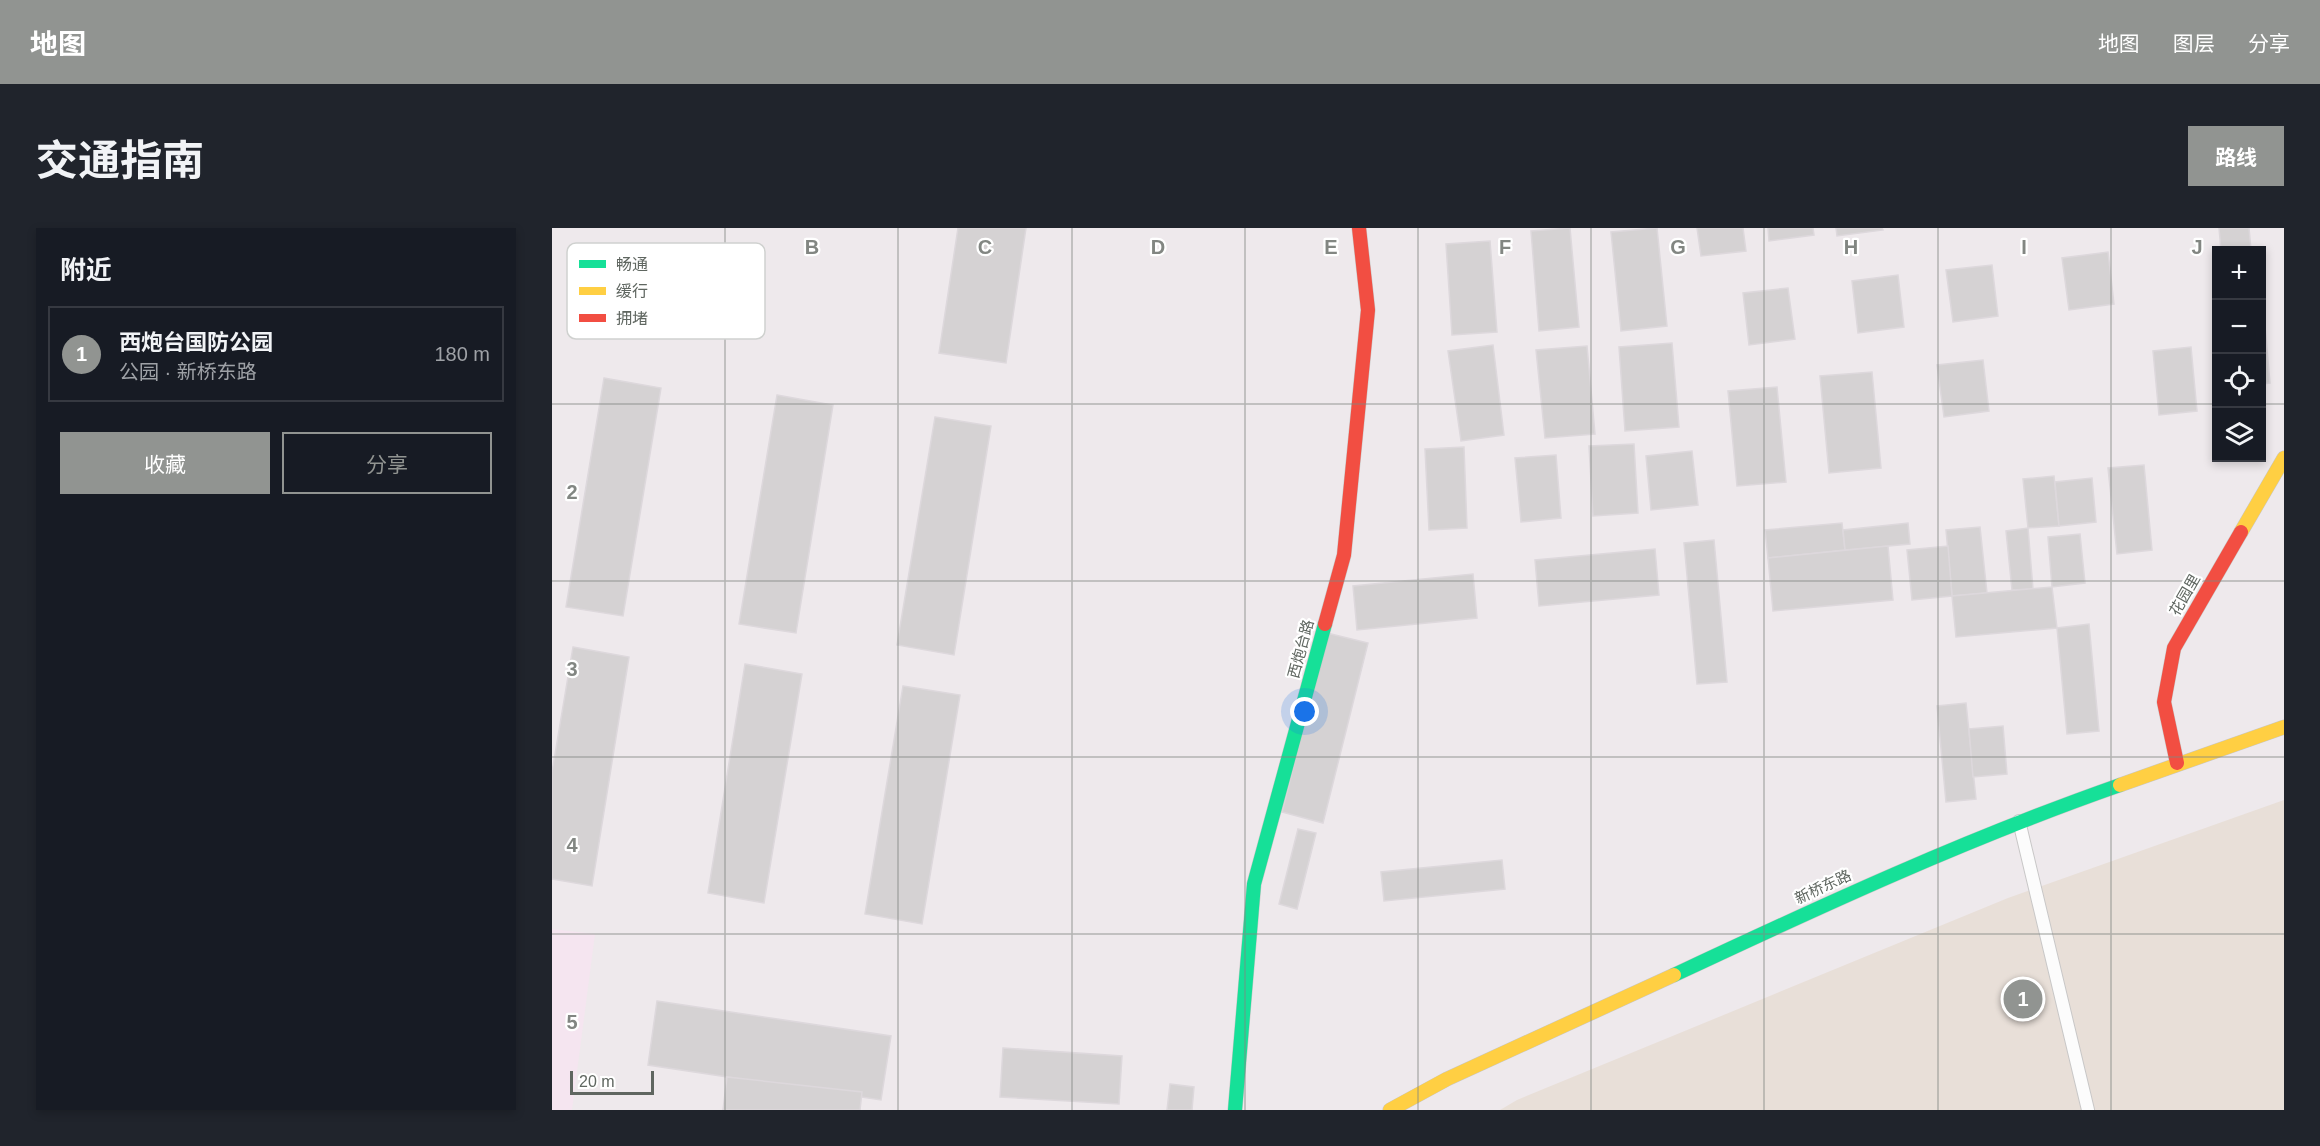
<!DOCTYPE html>
<html lang="zh">
<meta charset="utf-8">
<style>
body{margin:0;font-family:Helvetica,"Noto Sans SC",sans-serif;background:#20242c;color:#f1f3f6}
.controls{position:absolute;right:18px;top:18px;display:grid;overflow:hidden;border-radius:0px;box-shadow:0 3px 9px #0003}
.controls button{width:54px;height:54px;display:grid;place-items:center;padding:0;border:0;border-bottom:2px solid #363941;background:#171b24;color:#f1f3f6;font:30px sans-serif}
.scale{position:absolute;left:18px;bottom:15px;width:84px;box-sizing:border-box;padding-left:6px;border:3px solid #5f6660;border-top:0;font-size:16px;line-height:21px;white-space:nowrap;color:#5f6660;-webkit-text-stroke:4px #fff;paint-order:stroke}
.you{position:absolute;left:753px;top:484px;width:21px;height:21px;margin:-15px;border:4px solid #fff;border-radius:50%;background:#1a73e8;box-shadow:0 0 0 9px #1a73e833}
.badge{display:grid;place-items:center;width:39px;height:39px;border-radius:50%;background:#919491;color:#fff;font-size:20px;font-weight:700}
.pin{position:absolute;translate:-50% -50%;border:3px solid #fff;box-shadow:0 2px 6px #0006}
.list{margin:0;padding:0;list-style:none}
h2{display:flex;justify-content:space-between;align-items:center;height:78px;margin:0;padding:0 24px;font-size:26px}
h2 small{font-size:20px;font-weight:400;color:#9ea1a6}
.list li{display:grid;grid-template-columns:39px 1fr auto;gap:18px;align-items:center;box-sizing:border-box;height:96px;margin:0 12px 12px;padding:0 12px;border:2px solid #363941;border-radius:0px}
.list b{display:block;font-size:22px;white-space:nowrap}
.list p{margin:0;font-size:20px;white-space:nowrap;color:#9ea1a6}
.list em{font-size:20px;font-style:normal;color:#9ea1a6}
.actions{display:flex;gap:12px;padding:18px 24px}
.actions a{flex:1;padding:14px 0;border:2px solid #919491;border-radius:0px;text-align:center;font-size:21px;color:#919491}
.actions .main{background:#919491;color:#fff}
.icon{flex:none;width:33px;height:33px;fill:none;stroke:currentColor;stroke-width:2;stroke-linecap:round;stroke-linejoin:round}
.map{position:relative;flex:none;width:1732px;height:882px;overflow:hidden;border-radius:0px}
header{display:flex;align-items:center;gap:36px;box-sizing:border-box;height:84px;padding:0 30px;background:#919491;color:#fff}
header strong{font-size:28px}
nav{display:flex;gap:33px;margin-inline-start:auto;font-size:21px}
.intro{display:flex;align-items:center;justify-content:space-between;box-sizing:border-box;height:144px;padding:0 36px}
h1{margin:0;font-size:42px}
.button{padding:15px 27px;border-radius:0px;background:#919491;color:#fff;font-size:21px;font-weight:700}
main{display:flex;gap:36px;padding:0 36px}
aside{flex:1;background:#171b24;border-radius:0px;box-shadow:0 3px 9px #0003}
.map>svg:first-child{display:block}
.commercial{fill:#f5e5f0}
.green{fill:#e8dfd8}
.building{fill:#d5d2d3;stroke:#ddd8dc;stroke-width:1.5}
.lines{fill:none;stroke-linecap:round;stroke-linejoin:round}
.lane-casing{stroke:#c8c7c7;stroke-width:14}
.fast-casing{stroke:#c7c7c6;stroke-width:15}
.slow-casing{stroke:#c7c7c6;stroke-width:15}
.jam-casing{stroke:#c7c7c6;stroke-width:15}
.lane{stroke:#fcfcfc;stroke-width:12}
.fast{stroke:#16e098;stroke-width:14}
.slow{stroke:#ffcf43;stroke-width:14}
.jam{stroke:#f24e42;stroke-width:14}
.grid{fill:none;stroke:#828682;stroke-width:1.5;stroke-opacity:0.55}
.labels{text-anchor:middle;stroke-width:4.5;stroke-linejoin:round;paint-order:stroke}
.street-label{font-size:15px;fill:#5f6660;stroke:#fff}
.key{fill:#fff;stroke:#cfd1cf;stroke-width:1.5}
.key-label{font-size:16px;fill:#5f6660}
.grid-label{font-size:20px;text-anchor:middle;font-weight:bold;fill:#828682;stroke:#fff;stroke-width:4.5;stroke-linejoin:round;paint-order:stroke}
</style>
<header>
<strong>地图</strong>
<nav><a>地图</a><a>图层</a><a>分享</a></nav>
</header>
<div class="intro"><h1>交通指南</h1><a class="button">路线</a></div>
<main>
<aside>
<h2>附近<small></small></h2>
<ul class="list">
<li><span class="badge">1</span><div><b>西炮台国防公园</b><p>公园 · 新桥东路</p></div><em>180 m</em></li>
</ul>
<div class="actions"><a class="main">收藏</a><a>分享</a></div>
</aside>
<div class="map">
<svg width="1732" height="882" viewBox="0 0 1732 882">
<rect width="100%" height="100%" fill="#eee9ec"/>
<!-- commercial -->
<path class="commercial" d="M0,701L43,706L20,882H0Z"/>
<!-- green -->
<path class="green" d="M1732,572V882H948L965,872L1456,670Z"/>
<!-- building -->
<g class="building">
<path d="M406,0H474L454,135L387,125Z"/>
<path d="M1018,0L1027,99L987,103L979,3Z"/>
<path d="M1105,0L1115,98L1069,103L1059,4Z"/>
<path d="M1145,0H1191L1194,23L1149,28Z"/>
<path d="M1216,0H1261L1262,7L1217,13Z"/>
<path d="M1284,0H1330L1331,2L1285,8Z"/>
<path d="M1667,0H1697L1699,22H1669Z"/>
<path d="M938,13L945,104L900,107L894,16Z"/>
<path d="M1556,24L1562,76L1517,82L1510,30Z"/>
<path d="M1440,37L1446,88L1401,94L1394,42Z"/>
<path d="M1346,47L1352,99L1306,105L1300,53Z"/>
<path d="M1236,60L1243,111L1197,117L1191,65Z"/>
<path d="M1712,87L1718,155L1710,156V88Z"/>
<path d="M1120,115L1127,199L1073,203L1067,119Z"/>
<path d="M941,117L952,207L909,213L896,123Z"/>
<path d="M1035,118L1043,206L993,210L984,122Z"/>
<path d="M1639,119L1645,183L1607,187L1601,123Z"/>
<path d="M1431,132L1437,183L1392,189L1385,137Z"/>
<path d="M1320,144L1329,240L1277,245L1268,148Z"/>
<path d="M52,150L109,160L71,388L14,379Z"/>
<path d="M1225,159L1234,254L1185,258L1176,163Z"/>
<path d="M225,167L281,177L244,405L187,396Z"/>
<path d="M383,189L439,198L402,427L345,417Z"/>
<path d="M1082,216L1086,285L1041,288L1037,218Z"/>
<path d="M912,219L915,300L877,302L873,221Z"/>
<path d="M1140,223L1146,277L1099,282L1094,228Z"/>
<path d="M1004,227L1009,290L969,294L963,230Z"/>
<path d="M1592,237L1600,322L1565,326L1556,240Z"/>
<path d="M1502,248L1507,298L1476,300L1471,251Z"/>
<path d="M1540,250L1544,294L1507,298L1503,254Z"/>
<path d="M1290,295L1293,322L1216,330L1213,302Z"/>
<path d="M1356,295L1358,316L1293,322L1291,302Z"/>
<path d="M1428,299L1435,365L1400,368L1394,302Z"/>
<path d="M1476,300L1481,361L1460,362L1454,303Z"/>
<path d="M1528,306L1533,355L1500,359L1496,309Z"/>
<path d="M1162,312L1175,454L1145,456L1132,315Z"/>
<path d="M1336,318L1341,372L1221,383L1216,330Z"/>
<path d="M1396,318L1400,368L1360,372L1355,322Z"/>
<path d="M1103,321L1107,367L987,378L983,332Z"/>
<path d="M921,346L925,390L805,402L801,358Z"/>
<path d="M1500,359L1505,400L1404,409L1400,368Z"/>
<path d="M1537,396L1547,503L1515,506L1505,400Z"/>
<path d="M775,405L816,415L771,595L730,584Z"/>
<path d="M21,419L77,429L40,658L0,651V544Z"/>
<path d="M193,436L250,446L212,675L156,665Z"/>
<path d="M351,458L408,467L370,696L313,686Z"/>
<path d="M1414,475L1424,571L1394,574L1385,478Z"/>
<path d="M1451,498L1455,546L1421,549L1417,501Z"/>
<path d="M746,601L764,605L745,681L727,676Z"/>
<path d="M950,632L953,661L832,673L829,644Z"/>
<path d="M105,773L339,808L329,872L96,837Z"/>
<path d="M451,820L570,828L567,876L448,869Z"/>
<path d="M175,849L310,864L308,882H171Z"/>
<path d="M618,856L642,859L640,882H615Z"/>
</g>
<g class="lines">
<!-- lane casing -->
<g class="lane-casing">
<path id="lane" d="M1467,593L1536,882"/>
</g>
<!-- fast casing -->
<g class="fast-casing">
<g id="fast">
<path d="M1122,747C1269,678 1414,611 1568,557"/>
<path d="M683,882L702,656L773,396"/>
</g>
</g>
<!-- slow casing -->
<g class="slow-casing">
<g id="slow">
<path d="M1689,304L1732,230"/>
<path d="M1568,557L1732,499"/>
<path d="M838,882L895,851L1122,747"/>
</g>
</g>
<!-- jam casing -->
<g class="jam-casing">
<g id="jam">
<path d="M773,396L792,327L816,82L807,0"/>
<path d="M1625,535L1612,474L1622,420L1689,304"/>
</g>
</g>
<!-- lane -->
<use href="#lane" class="lane"/>
<!-- fast -->
<use href="#fast" class="fast"/>
<!-- slow -->
<use href="#slow" class="slow"/>
<!-- jam -->
<use href="#jam" class="jam"/>
</g>
<!-- grid -->
<path class="grid" d="M173,0V882M346,0V882M520,0V882M693,0V882M866,0V882M1039,0V882M1212,0V882M1386,0V882M1559,0V882M0,176H1664M1710,176H1732M0,353H1732M0,529H1732M0,706H1732"/>
<g class="labels">
<!-- street labels -->
<g class="street-label">
<text transform="translate(1633 367) rotate(-60)" y="5">花园里</text>
<text transform="translate(749 421) rotate(-75)" y="5">西炮台路</text>
<text transform="translate(1271 659) rotate(-25)" y="5">新桥东路</text>
</g>
</g>
<!-- legend -->
<rect x="15" y="15" width="198" height="96" rx="9" class="key"/>
<rect x="27" y="32" width="27" height="8" fill="#16e098"/>
<rect x="27" y="59" width="27" height="8" fill="#ffcf43"/>
<rect x="27" y="86" width="27" height="8" fill="#f24e42"/>
<g class="key-label">
<text x="64" y="42">畅通</text>
<text x="64" y="69">缓行</text>
<text x="64" y="96">拥堵</text>
</g>
<g class="grid-label">
<text x="260" y="26">B</text>
<text x="433" y="26">C</text>
<text x="606" y="26">D</text>
<text x="779" y="26">E</text>
<text x="953" y="26">F</text>
<text x="1126" y="26">G</text>
<text x="1299" y="26">H</text>
<text x="1472" y="26">I</text>
<text x="1645" y="26">J</text>
<text x="20" y="271">2</text>
<text x="20" y="448">3</text>
<text x="20" y="624">4</text>
<text x="20" y="801">5</text>
</g>
</svg>
<div class="controls">
<button>+</button>
<button>−</button>
<button><svg class="icon" aria-label="locate" viewBox="0 0 24 24"><circle cx="12" cy="12" r="6"/><path d="M12 2v4M12 18v4M2 12h4M18 12h4"/></svg></button>
<button><svg class="icon" aria-label="layers" viewBox="0 0 24 24"><path d="M12 4l9 5-9 5-9-5zM3 14l9 5 9-5"/></svg></button>
</div>
<div class="scale">20 m</div>
<div class="you"></div>
<div class="pin badge" style="left:1471px;top:771px">1</div>
</div>
</main>
